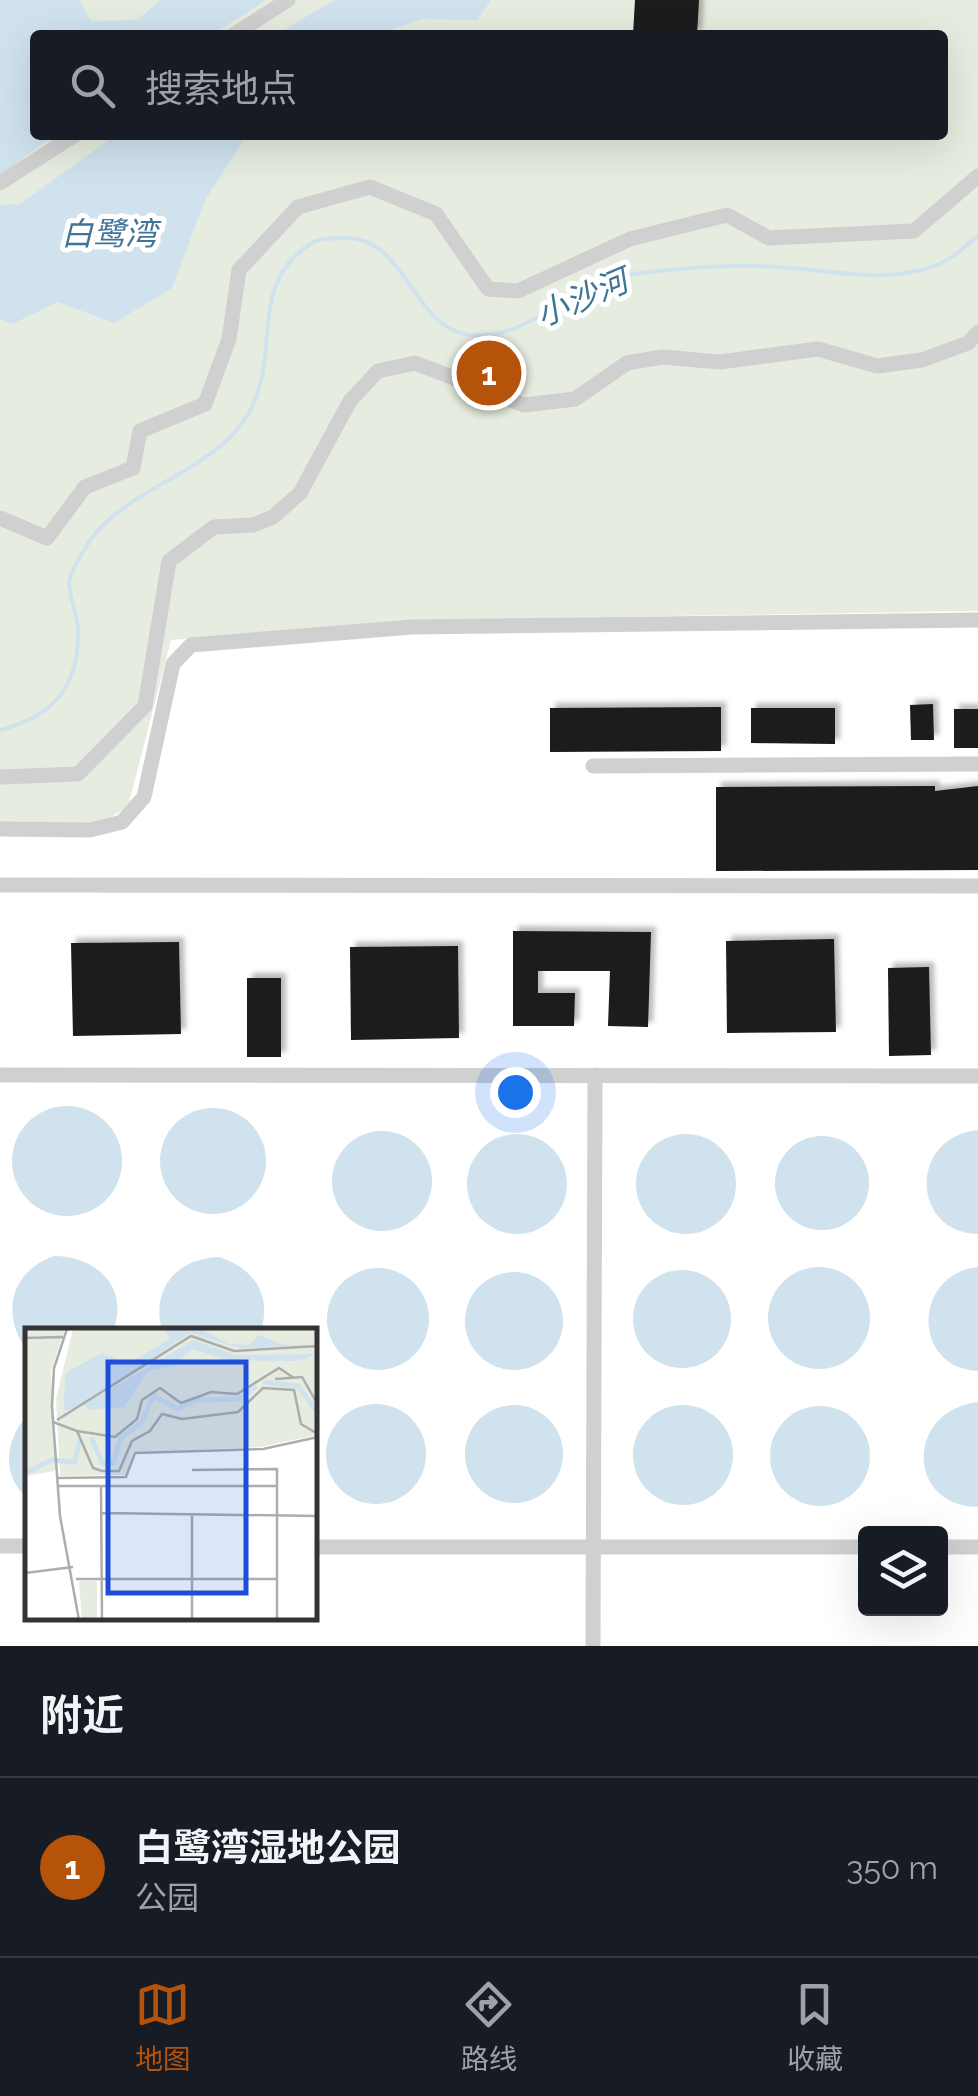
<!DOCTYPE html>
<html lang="zh">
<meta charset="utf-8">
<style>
body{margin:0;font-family:Raleway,"Noto Sans SC",sans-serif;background:#20242c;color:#f1f3f6}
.controls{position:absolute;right:30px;bottom:30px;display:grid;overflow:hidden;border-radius:10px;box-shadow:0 10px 40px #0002}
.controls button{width:90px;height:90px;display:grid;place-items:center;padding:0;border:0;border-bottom:2px solid #363941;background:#171b24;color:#f1f3f6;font:50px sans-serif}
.you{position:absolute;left:515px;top:1092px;width:35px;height:35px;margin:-25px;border:8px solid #fff;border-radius:50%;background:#1a73e8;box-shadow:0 0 0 15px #1a73e833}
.badge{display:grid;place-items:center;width:65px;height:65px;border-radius:50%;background:#b45309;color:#fff;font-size:32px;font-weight:700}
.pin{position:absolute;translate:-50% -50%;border:5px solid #fff;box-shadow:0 2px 10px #0006}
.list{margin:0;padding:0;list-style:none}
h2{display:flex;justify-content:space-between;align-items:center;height:130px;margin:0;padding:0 40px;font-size:42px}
h2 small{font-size:32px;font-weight:400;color:#9ea1a6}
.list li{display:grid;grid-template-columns:65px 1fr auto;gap:30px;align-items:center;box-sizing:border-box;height:180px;padding:0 40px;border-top:2px solid #363941}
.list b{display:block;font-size:38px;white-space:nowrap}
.list p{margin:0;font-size:32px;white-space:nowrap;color:#9ea1a6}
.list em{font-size:32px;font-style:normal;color:#9ea1a6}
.icon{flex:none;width:55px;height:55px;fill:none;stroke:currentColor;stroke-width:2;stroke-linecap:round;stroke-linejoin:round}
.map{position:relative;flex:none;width:978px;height:1646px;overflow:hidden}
.search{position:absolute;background:#171b24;box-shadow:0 10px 40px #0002;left:30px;right:30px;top:30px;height:110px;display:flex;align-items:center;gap:25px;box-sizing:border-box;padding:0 35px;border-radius:10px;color:#9ea1a6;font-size:38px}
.sheet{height:310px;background:#171b24}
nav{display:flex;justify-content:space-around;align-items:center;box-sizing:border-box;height:140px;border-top:2px solid #363941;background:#171b24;font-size:28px;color:#9ea1a6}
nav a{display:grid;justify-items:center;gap:5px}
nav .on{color:#b45309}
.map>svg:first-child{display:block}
.green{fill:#e6ecdf;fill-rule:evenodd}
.water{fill:#cfe2ee}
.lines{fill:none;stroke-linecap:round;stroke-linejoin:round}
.stream{stroke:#cfe2ee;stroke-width:4}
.building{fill:#1a1a1a;filter:url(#shadow)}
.minor{stroke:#d0d0d0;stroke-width:15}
.labels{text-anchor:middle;stroke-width:10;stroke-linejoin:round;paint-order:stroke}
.water-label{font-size:32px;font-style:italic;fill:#3f7597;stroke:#fff}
.inset-river{fill:none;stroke:#cfe2ee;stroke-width:5}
.inset-road{fill:none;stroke:#adadad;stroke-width:2.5}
.view{fill:#1d4ed8;fill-opacity:0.15;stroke:#1d4ed8;stroke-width:5}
.inset-edge{fill:none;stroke:#333;stroke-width:5}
</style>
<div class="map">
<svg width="978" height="1646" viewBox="0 0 978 1646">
<defs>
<filter id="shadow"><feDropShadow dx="5" dy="-5" stdDeviation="2.5" flood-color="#0004"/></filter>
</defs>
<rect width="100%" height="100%" fill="#fff"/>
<!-- green -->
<path class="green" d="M0,0H978V611L411,620L171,640L128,807L95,826L0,823ZM35,35H943V135H35Z"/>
<!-- water -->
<g class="water">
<path d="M0,0H79L91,21L138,20L160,0H266L212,35H35V135H55L0,175Z"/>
<path d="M334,0H491L477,20L421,19L377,35H276Z"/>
<path d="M116,135H247L205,200L172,288L114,323L58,302L12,324L0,319V205L20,204Z"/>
<circle cx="67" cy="1161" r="55"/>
<circle cx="213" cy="1161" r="53"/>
<path d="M978,1130V1234C911,1233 908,1137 978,1130Z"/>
<circle cx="382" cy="1181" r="50"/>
<circle cx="517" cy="1184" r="50"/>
<circle cx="686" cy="1184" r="50"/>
<circle cx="822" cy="1183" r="47"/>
<path d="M54,1256C96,1256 130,1287 113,1331H28L27,1350C0,1314 11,1271 54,1256Z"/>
<path d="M219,1257C254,1268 272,1295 261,1331H162C151,1288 176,1259 219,1257Z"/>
<path d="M978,1267V1371C911,1368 913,1274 978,1267Z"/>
<circle cx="819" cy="1318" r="51"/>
<circle cx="378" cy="1319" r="51"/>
<circle cx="682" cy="1319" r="49"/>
<circle cx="514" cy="1321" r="49"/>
<path d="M978,1402V1507C907,1507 904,1411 978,1402Z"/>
<circle cx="376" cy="1454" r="50"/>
<circle cx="683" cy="1455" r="50"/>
<circle cx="514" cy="1454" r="49"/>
<circle cx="820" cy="1456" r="50"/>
<path d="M27,1416V1498C1,1475 5,1440 27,1416Z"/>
</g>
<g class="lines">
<!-- stream -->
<path class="stream" d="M0,730C54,716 80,686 78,628C77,613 69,597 69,583C70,572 83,552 89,542C130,481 230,472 257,395C276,341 253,281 310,244C318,238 329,239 339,238C405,232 410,322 464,334C519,347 580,281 633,274C686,267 738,263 792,268C839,272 888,283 934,266C950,261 965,246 978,236"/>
</g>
<!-- building -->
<g class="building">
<path d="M635,0H699L697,35H633Z"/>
<path d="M933,704L934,740H911L910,705Z"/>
<path d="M721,707V751L550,752V708Z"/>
<path d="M751,708H835V744L751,743Z"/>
<rect x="954" y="709" width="24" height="39"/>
<path d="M935,786V791L978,786V870L716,871V787Z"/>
<path d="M513,931L651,932L648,1027L608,1026L610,971H538V993H575L574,1026H513Z"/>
<path d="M834,939L836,1032L727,1033L726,941Z"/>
<path d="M179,942L181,1034L73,1036L71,943Z"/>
<path d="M458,946L459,1038L351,1040L350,947Z"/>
<path d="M929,967L931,1055L889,1056L888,968Z"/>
<rect x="247" y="978" width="34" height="79"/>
</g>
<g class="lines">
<!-- minor -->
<g class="minor">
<path d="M233,35L288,0"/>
<path d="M0,183L75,135"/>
<path d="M0,518L47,538L85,487L133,468L140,431L205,404L229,339L239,270L298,207L370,187L436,214L488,289L518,291L630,239L727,215L769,238L914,231L978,176"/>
<path d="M593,766L978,764"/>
<path d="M0,777L78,774L145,706L169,561L214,527L253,525L273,517L300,493L350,401L378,371L415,363L524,405L575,399L627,363L662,357L720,362L818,349L877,366L922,360L968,343L978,332"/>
<path d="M0,829L90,830L122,822L144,797L173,664L191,645L412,627L978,620"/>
<path d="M0,885L978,886"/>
<path d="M0,1075L978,1076"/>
<path d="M0,1546H28"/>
<path d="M315,1547H866"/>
<path d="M940,1547H978"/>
<path d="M593,1646L595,1075"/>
</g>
</g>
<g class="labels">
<!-- water labels -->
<g class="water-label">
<text x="109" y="245">白鹭湾</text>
<text transform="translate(582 298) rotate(-23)" y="11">小沙河</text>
</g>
</g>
<!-- overview -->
<g transform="translate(25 1328)">
<rect width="292" height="292" fill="#fff"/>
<path d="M0,1H40L26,42L30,143L0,148ZM48,1H292V107L235,119L108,124L101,147L35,148L31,71ZM54,253H72V292H57Z" fill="#e6ecdf"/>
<path d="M139,1H176L204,16L224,17L233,7L259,17H292L215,20L165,5L69,71L168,12L210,27L292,26L273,33L202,32L167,21L150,37L122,44L99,79L62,82L61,77L39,83L40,45L77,25L103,36L145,11Z" fill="#cfe2ee"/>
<path class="inset-river" d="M238,54L273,58L293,85M66,109L78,136L88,135L96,110L117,94L128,68L153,81L171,72L215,71L231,58M0,145L27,132L50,134L55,111"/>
<path class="inset-road" d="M42,1L29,40L27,78L35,188L54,292M0,10L38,9M250,51L277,49L293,77M32,92L166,8L209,23L293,18M28,94L52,103L68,140L77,143H94L107,113L125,103L137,86L157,91L213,84L238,60L269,62L276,96L293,106M52,103L90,109L112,91L117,72L135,60L156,75L186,64L212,66L254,40L269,50M167,142L252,141V292M33,150L101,149L110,125L238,121L293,109M33,158H252M76,158L77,292M76,185L293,188M0,245L48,239M51,251H252M167,292V185"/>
<path class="view" d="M83,34H221V265H83Z"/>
<rect width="292" height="292" class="inset-edge"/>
</g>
</svg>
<div class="controls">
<button><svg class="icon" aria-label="layers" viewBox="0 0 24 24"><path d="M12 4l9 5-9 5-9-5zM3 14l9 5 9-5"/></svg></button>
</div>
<div class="you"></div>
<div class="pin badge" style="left:489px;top:373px">1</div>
<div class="search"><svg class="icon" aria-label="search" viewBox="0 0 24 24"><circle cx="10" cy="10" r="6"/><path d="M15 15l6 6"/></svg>搜索地点</div>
</div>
<section class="sheet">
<h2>附近<small></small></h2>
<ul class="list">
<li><span class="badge">1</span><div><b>白鹭湾湿地公园</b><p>公园</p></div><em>350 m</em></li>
</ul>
</section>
<nav>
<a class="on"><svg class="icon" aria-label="map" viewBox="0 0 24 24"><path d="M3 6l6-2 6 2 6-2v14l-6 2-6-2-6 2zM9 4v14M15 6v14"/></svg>地图</a>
<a><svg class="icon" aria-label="directions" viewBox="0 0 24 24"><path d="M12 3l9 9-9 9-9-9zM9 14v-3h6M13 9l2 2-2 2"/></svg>路线</a>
<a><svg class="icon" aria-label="saved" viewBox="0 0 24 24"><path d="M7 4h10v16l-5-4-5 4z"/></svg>收藏</a>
</nav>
